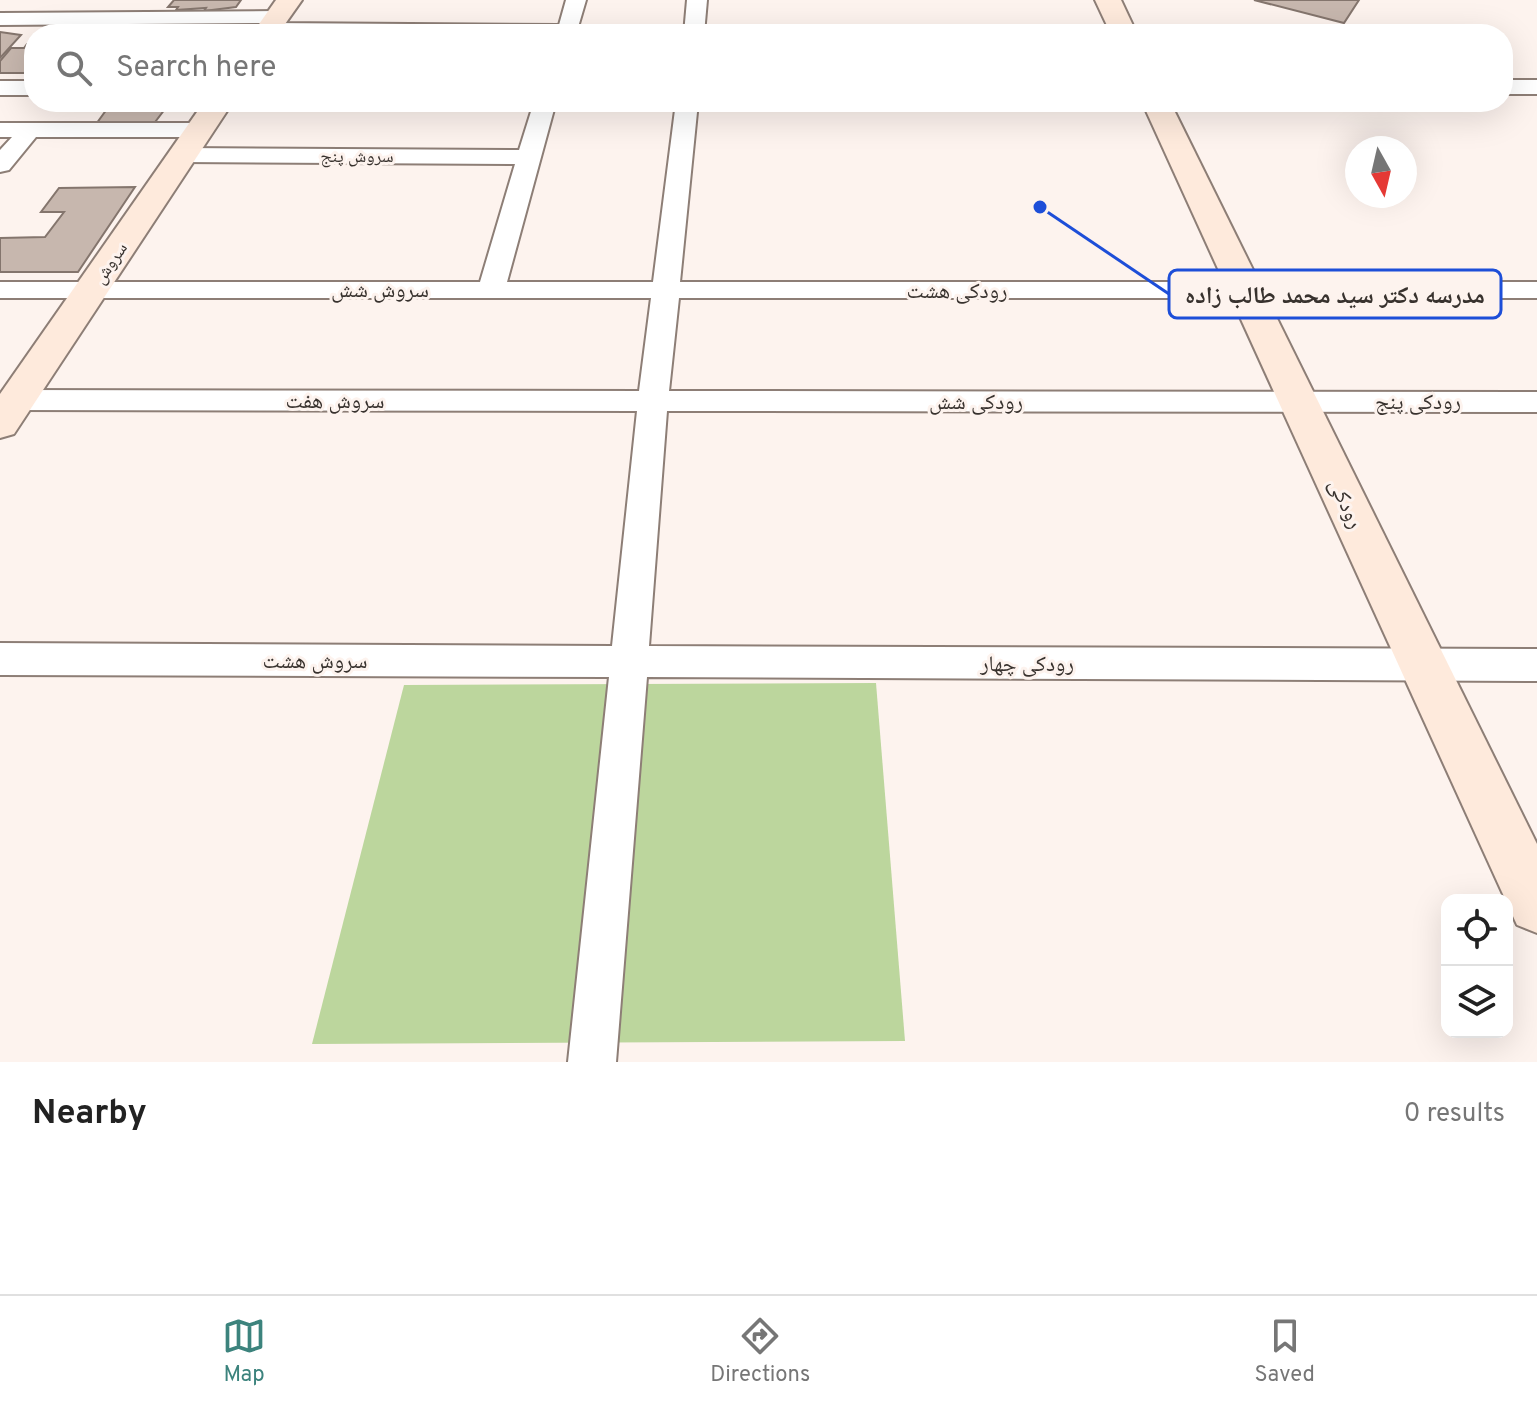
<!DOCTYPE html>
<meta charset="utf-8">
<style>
body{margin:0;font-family:Overpass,"Noto Naskh Arabic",sans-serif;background:#f6f6f6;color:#222}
.controls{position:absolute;right:24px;bottom:24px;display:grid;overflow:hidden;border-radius:16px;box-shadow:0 8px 32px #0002}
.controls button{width:72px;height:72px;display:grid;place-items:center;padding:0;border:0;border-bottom:2px solid #e0e0e0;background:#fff;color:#222;font:40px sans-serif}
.compass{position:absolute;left:1345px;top:136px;width:72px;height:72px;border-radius:50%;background:#fff;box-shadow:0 8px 32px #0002;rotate:172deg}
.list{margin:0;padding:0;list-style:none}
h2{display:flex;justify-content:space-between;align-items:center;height:104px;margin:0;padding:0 32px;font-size:34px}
h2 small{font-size:26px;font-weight:400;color:#767676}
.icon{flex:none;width:44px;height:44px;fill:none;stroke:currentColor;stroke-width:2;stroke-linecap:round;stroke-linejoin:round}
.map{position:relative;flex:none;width:1537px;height:1062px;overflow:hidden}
.search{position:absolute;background:#fff;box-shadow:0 8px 32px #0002;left:24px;right:24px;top:24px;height:88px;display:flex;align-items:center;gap:20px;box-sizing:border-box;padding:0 28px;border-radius:32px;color:#767676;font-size:30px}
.sheet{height:232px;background:#fff}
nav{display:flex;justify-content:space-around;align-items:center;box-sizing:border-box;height:112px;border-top:2px solid #e0e0e0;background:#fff;font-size:22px;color:#767676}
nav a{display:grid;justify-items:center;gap:4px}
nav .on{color:#3c837d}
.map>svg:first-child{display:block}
.green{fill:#bcd69d}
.building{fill:#c7b7ae;stroke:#84756d;stroke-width:2}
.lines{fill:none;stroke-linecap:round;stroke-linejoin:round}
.street-casing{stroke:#8d7e76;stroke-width:4}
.secondary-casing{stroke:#8d7e76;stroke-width:4}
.street{fill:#fff;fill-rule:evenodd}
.secondary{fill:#feeadc;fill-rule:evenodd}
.labels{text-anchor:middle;stroke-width:6;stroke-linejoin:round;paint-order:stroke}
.far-street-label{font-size:18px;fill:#38322e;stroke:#fdf3ee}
.street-label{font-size:22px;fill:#38322e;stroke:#fdf3ee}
.leader{fill:none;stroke:#1d4ed8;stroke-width:3}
.callout-dot{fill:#1d4ed8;stroke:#fdf3ee;stroke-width:3}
.callout{fill:#fdf3ee;stroke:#1d4ed8;stroke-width:3}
.callout-label{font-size:24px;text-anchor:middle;font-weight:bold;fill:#38322e}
</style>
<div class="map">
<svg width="1537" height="1062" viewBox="0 0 1537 1062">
<rect width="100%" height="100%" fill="#fdf3ee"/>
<!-- green -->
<path class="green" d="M876,683L905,1041L312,1044L404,685Z"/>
<!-- building -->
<g class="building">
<path d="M174,0H241L236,7L204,11L206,8L176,10L178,7H168Z"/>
<path d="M1254,0H1359L1344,23Z"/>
<path d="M0,32L21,35L0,58Z"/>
<path d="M27,44H34V73H0V61L11,48H24Z"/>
<path d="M107,109H165L152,126L94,127Z"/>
<path d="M135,187L78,272H0V238L45,237L64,212H41L59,188Z"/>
</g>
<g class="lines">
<!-- street casing -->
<g class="street-casing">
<g id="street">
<path d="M566,0H586L576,34L261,33L258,29L267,23L0,25V13L277,11L287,17L277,23L559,25Z"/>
<path d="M687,0H707L704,34H684Z"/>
<rect x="1503" y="80" width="34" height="14"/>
<rect x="0" y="81" width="34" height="14"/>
<path d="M534,102H556L507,282H653L676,102H698L680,282H1537V298H679L669,391L1537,392V412L667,411L649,646L1537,649V681L647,677L616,1062H568L609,677L0,675V643L612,646L637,411L16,410L5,407L1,400L5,393L16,390L639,391L651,298H0V282H480L515,164L183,162L175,160L171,155L175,150L183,148L519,150Z"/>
<path d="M0,123H200L208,125L212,130L208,135L200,137H36L9,170L0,172V150L12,137H0Z"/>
</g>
</g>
<!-- secondary casing -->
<g class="secondary-casing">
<g id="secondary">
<path d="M276,0H302L278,34H252Z"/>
<path d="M1095,0H1121L1137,34H1111Z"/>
<path d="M204,102H233L14,434L0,438V394Z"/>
<path d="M1142,102H1170L1537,844V933L1517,925Z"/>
</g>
</g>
<!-- street -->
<use href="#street" class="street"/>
<!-- secondary -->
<use href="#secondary" class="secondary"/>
</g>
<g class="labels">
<!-- far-street labels -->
<g class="far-street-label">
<text x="357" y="162">سروش پنج</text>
<text transform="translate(110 263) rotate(-56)" y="6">سروش</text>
</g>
<!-- street labels -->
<g class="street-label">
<text x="380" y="297">سروش شش</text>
<text x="957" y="298">رودکی هشت</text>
<text x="335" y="408">سروش هفت</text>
<text x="976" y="409">رودکی شش</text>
<text x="1418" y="409">رودکی پنج</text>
<text transform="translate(1347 503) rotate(65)" y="8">رودکی</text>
<text x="315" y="668">سروش هشت</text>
<text x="1027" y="671">رودکی چهار</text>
</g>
</g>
<!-- callouts -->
<path class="leader" d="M1040 207L1169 294"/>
<circle class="callout-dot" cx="1040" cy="207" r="8"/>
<rect class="callout" x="1169" y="270" width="332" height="48" rx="8"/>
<g class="callout-label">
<text x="1335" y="303">مدرسه دکتر سید محمد طالب زاده</text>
</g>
</svg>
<div class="controls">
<button><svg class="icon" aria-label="locate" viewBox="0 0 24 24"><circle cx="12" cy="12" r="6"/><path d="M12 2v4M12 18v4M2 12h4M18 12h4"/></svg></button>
<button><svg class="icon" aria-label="layers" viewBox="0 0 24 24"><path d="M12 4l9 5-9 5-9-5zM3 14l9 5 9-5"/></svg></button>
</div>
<svg class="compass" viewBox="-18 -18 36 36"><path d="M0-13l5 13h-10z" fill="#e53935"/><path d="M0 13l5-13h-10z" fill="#767676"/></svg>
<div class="search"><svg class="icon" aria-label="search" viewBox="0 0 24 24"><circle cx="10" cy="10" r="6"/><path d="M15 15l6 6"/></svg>Search here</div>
</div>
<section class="sheet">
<h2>Nearby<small>0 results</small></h2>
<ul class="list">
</ul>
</section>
<nav>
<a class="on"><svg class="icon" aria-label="map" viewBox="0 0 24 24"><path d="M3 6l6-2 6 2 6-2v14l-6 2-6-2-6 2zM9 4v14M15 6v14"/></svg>Map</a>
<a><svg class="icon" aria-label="directions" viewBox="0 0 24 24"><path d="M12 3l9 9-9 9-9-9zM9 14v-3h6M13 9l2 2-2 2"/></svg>Directions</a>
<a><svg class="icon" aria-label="saved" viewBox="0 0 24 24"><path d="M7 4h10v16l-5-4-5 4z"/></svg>Saved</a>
</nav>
